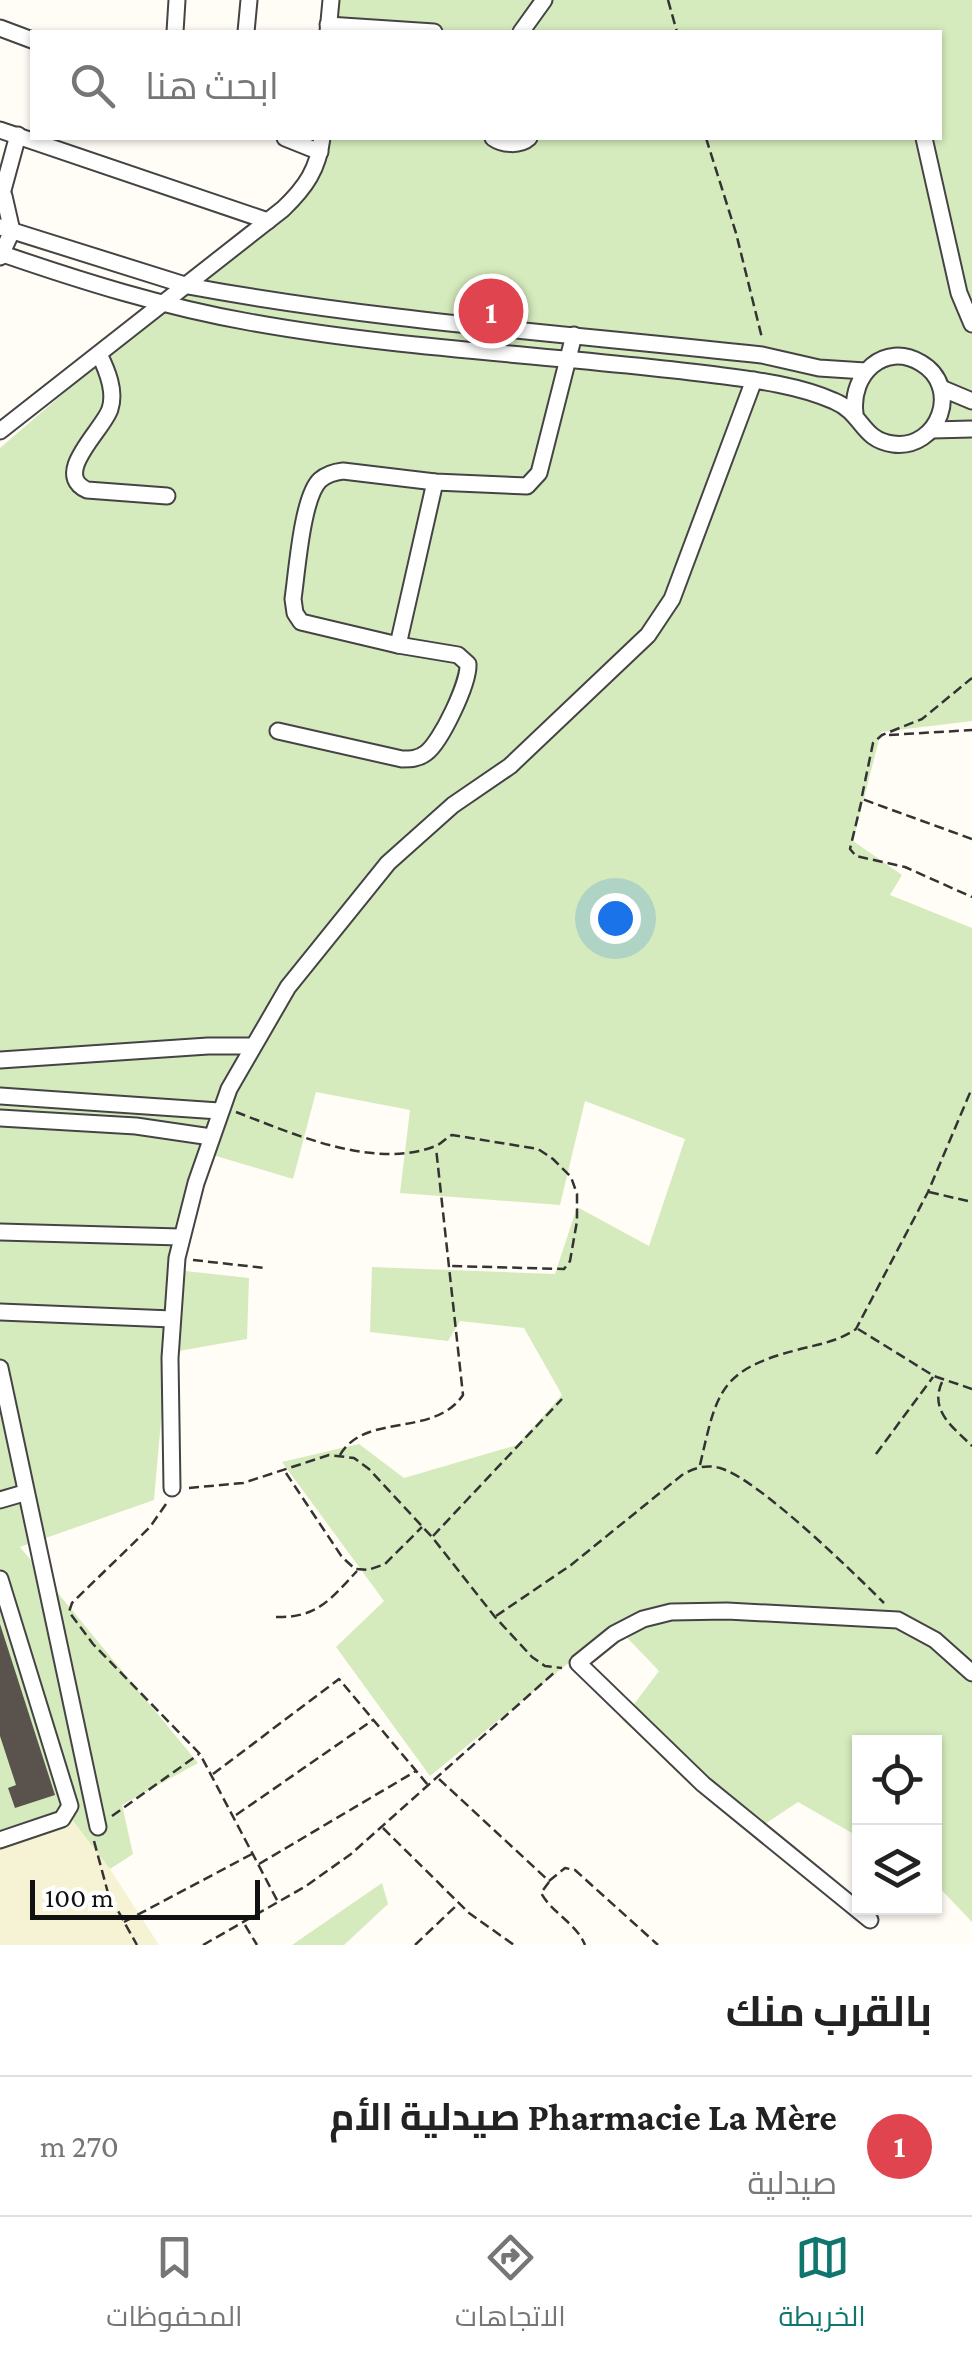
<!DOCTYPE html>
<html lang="ar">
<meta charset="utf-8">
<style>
body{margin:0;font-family:"Crimson Pro",Cairo,serif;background:#f6f6f6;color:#222;direction:rtl}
.controls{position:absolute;right:30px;bottom:30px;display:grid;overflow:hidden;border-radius:0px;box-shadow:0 2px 8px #0004}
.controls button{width:90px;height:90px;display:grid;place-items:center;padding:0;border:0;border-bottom:2px solid #e0e0e0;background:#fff;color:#222;font:50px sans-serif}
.scale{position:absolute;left:30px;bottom:25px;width:230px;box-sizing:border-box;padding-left:10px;border:5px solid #111;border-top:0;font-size:28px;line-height:35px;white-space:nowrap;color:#111;-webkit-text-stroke:8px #fff;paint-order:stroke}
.you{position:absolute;left:615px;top:918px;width:35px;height:35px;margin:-25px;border:8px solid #fff;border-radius:50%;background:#1a73e8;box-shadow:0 0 0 15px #1a73e833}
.badge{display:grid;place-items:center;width:65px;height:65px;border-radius:50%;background:#0f766e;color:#fff;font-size:32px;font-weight:700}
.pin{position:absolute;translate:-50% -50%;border:5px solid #fff;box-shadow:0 2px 10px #0006}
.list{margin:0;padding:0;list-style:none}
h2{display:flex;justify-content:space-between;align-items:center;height:130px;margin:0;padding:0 40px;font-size:42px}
h2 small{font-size:32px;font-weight:400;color:#767676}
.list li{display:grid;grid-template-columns:65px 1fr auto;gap:30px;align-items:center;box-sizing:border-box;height:140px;padding:0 40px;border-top:2px solid #e0e0e0}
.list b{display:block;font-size:38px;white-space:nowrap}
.list p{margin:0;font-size:32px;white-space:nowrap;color:#767676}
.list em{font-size:32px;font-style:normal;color:#767676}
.icon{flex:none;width:55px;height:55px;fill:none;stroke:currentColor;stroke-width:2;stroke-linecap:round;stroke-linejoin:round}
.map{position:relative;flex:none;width:972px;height:1945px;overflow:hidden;direction:ltr}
.search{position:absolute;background:#fff;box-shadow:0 2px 8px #0004;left:30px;right:30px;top:30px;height:110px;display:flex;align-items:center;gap:25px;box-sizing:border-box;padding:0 35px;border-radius:0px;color:#767676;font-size:38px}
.sheet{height:270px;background:#fff}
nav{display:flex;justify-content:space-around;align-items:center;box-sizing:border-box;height:140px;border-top:2px solid #e0e0e0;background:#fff;font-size:28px;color:#767676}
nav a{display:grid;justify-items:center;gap:5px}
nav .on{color:#0f766e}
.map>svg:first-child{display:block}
.farmland{fill:#f6f3d4}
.green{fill:#d5ebbd}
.building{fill:#5a524d}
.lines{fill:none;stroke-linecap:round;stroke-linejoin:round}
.minor-casing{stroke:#444;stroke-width:19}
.path{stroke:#333;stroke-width:2.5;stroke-dasharray:10 5;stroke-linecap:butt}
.minor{stroke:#fff;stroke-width:15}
</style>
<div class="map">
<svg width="972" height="1945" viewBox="0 0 972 1945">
<rect width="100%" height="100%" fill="#fffdf5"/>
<!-- farmland -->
<path class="farmland" d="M69,1814L110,1869L159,1945H0V1836Z"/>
<!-- green -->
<g class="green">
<path d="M339,0H972V721L881,732L853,841L902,875L890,895L972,928V1922L935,1883L934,1742H860L859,1837L798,1802L753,1832L622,1720L659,1671L615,1625L430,1776L336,1647L384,1601L282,1462L359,1444L404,1478L517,1445L562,1395L524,1328L460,1321L448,1341L370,1332L372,1267L555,1274L577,1207L649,1246L685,1139L585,1101L560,1205L400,1193L410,1110L316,1092L293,1179L203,1152L167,1269L249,1278L247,1339L167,1353L154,1500L20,1547L198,1763L122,1805L133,1854L110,1869L68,1814L0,1836V448L321,172L325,138H940V32H335Z"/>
<path d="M382,1883L388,1904L344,1945H292Z"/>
</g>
<!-- building -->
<path class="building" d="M0,1624L55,1795L15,1808L8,1788L16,1785L0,1736Z"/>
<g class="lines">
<!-- minor casing -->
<g class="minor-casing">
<g id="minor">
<path d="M328,25L434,32"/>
<path d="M0,28L32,40"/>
<path d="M175,32L177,0"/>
<path d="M246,32L249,0"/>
<path d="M328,32L331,0"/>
<path d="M521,32L544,0"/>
<path d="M0,130L268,221"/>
<path d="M285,138L320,152"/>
<path d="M493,138C503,145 520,146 529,138"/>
<path d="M924,138L959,293L972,324"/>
<path d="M0,201L18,135"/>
<path d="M0,227L188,286C377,321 571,334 762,355L819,368L865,371"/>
<path d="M0,253C81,281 164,307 249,322C403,350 561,355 716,375C755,380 798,385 834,401C863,413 861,440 893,444C939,450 962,387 921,363C884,341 850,375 855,413"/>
<path d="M0,257L12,231L4,196"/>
<path d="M99,354C107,370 116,391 110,409C104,429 51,474 87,490L167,496"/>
<path d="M941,388L972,401"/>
<path d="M932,430L972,429"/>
<path d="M0,431L283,209C306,187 318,169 322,138"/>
<path d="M398,645L435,482"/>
<path d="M278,731L402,759C411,759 418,759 426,753C441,742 469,683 468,664L458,655L398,645L301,622L295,613L293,599C297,572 302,497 320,480C327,474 334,472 343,471L435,482L527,486L539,473L574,335"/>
<path d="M0,1060L208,1046H253"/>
<path d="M0,1096L219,1111"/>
<path d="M0,1118L136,1126L211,1137"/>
<path d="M0,1232L180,1237"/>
<path d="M0,1312L172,1319"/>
<path d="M0,1368L98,1827"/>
<path d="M172,1488L170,1358L177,1258L196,1183L229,1089L288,987L388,863L453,805L510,766L648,635L672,599L754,380"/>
<path d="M0,1500L24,1493"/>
<path d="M0,1579L70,1806L62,1819L0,1840"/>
<path d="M870,1920L703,1784L578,1663L614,1634L643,1619L671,1612L727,1611L898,1620L935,1640L972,1673"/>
</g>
</g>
<!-- path -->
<g class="path">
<path d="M668,0L677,32"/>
<path d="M706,138L736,233L762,338"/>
<path d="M889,735L972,730"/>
<path d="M862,796L873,743L882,735L922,719L972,678"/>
<path d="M972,839L862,799L850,849L856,856L905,867L972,897"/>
<path d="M236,1112C294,1134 371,1169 433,1147C441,1145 445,1138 452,1135L538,1149L553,1159L571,1177L577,1194V1221L570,1261L564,1269L451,1266"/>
<path d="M929,1192L972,1202"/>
<path d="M193,1260L265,1268"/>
<path d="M858,1329L934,1376L972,1389"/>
<path d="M942,1382C929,1411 953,1427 972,1446"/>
<path d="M876,1454L933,1377"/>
<path d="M340,1455C365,1412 434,1438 463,1395L436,1148"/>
<path d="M700,1465C717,1392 719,1370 797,1350C819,1344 837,1342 856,1329L928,1192L972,1088"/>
<path d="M286,1473L342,1557L355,1569L368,1570L385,1564L422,1527"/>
<path d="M189,1488L243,1483L329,1455L354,1458L369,1469L432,1537L495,1617L532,1657L545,1666L562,1668"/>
<path d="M166,1504L150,1527L72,1603L69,1612L93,1644L200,1754L278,1902"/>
<path d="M433,1536L562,1399"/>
<path d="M496,1616L571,1565L682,1475C694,1468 706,1464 720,1468C758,1479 853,1572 884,1603"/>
<path d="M276,1617C317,1618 330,1600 357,1571"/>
<path d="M213,1774L339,1679L428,1785"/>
<path d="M439,1779L549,1881L565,1868L575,1870L658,1945"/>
<path d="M236,1815L373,1720"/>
<path d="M112,1816L199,1754"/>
<path d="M383,1828L469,1913L514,1945"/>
<path d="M94,1841L108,1893L137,1945"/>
<path d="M259,1864L416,1771"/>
<path d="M549,1882L541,1893C552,1913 577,1924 585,1945"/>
<path d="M124,1922L252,1854"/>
<path d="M245,1925L257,1945"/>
<path d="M203,1945L306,1886L351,1854L556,1671"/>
<path d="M415,1945L458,1904"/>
</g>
<!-- minor -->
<use href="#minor" class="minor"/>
</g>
</svg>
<div class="controls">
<button><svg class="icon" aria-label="locate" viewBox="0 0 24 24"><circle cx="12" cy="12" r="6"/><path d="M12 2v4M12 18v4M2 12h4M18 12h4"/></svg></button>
<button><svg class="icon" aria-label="layers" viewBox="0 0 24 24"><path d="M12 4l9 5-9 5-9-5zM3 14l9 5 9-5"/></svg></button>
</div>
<div class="scale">100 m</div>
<div class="you"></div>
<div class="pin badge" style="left:491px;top:311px;background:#e0444e">1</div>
<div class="search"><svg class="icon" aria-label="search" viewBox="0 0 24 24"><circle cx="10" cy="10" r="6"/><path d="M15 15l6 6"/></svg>ابحث هنا</div>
</div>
<section class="sheet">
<h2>بالقرب منك<small></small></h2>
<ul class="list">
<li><span class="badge" style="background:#e0444e">1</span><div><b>Pharmacie La Mère صيدلية الأم</b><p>صيدلية</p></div><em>270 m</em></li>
</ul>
</section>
<nav>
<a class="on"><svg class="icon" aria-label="map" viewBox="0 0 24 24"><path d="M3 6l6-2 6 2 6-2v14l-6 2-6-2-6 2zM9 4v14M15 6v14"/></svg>الخريطة</a>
<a><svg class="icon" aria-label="directions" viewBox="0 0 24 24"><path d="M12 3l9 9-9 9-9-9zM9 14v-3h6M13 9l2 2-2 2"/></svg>الاتجاهات</a>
<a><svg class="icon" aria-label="saved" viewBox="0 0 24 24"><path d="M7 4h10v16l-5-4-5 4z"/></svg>المحفوظات</a>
</nav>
